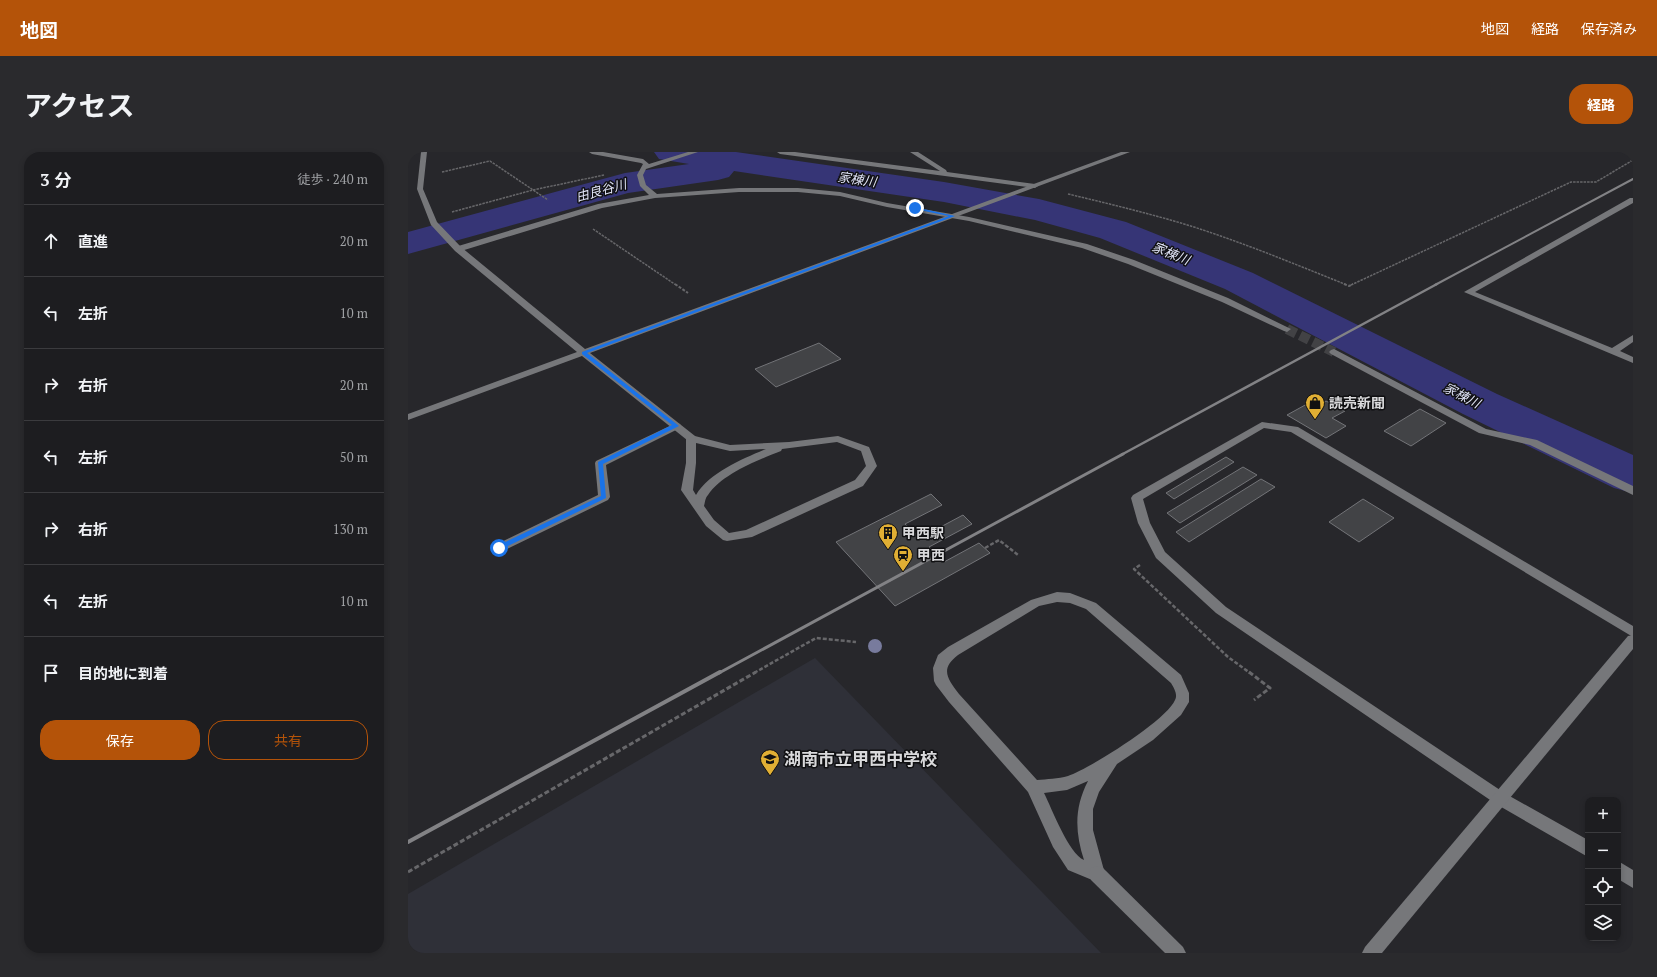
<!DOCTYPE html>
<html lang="ja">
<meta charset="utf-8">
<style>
body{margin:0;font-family:"PT Serif","Noto Sans JP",serif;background:#2a2a2d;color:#f1f3f6}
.controls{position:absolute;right:12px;bottom:12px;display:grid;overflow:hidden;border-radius:8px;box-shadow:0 2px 6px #0003}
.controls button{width:36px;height:36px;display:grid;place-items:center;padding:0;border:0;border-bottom:1px solid #3b3b3e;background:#1d1d20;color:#f1f3f6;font:20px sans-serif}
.stop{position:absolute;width:12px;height:12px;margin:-9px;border:3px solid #1a73e8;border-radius:50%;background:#fff}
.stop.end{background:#1a73e8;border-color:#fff;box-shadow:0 1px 4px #0008}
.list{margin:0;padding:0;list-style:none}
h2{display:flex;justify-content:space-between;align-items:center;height:52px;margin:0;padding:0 16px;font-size:17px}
h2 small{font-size:13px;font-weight:400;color:#a0a2a5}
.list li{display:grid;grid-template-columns:26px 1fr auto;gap:12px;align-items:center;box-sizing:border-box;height:72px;padding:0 16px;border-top:1px solid #3b3b3e}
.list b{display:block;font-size:15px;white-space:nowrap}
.list em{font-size:13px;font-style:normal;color:#a0a2a5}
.actions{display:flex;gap:8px;padding:12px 16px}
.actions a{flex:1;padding:9px 0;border:1px solid #b45309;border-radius:16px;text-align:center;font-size:14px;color:#b45309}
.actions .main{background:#b45309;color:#fff}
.icon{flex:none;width:22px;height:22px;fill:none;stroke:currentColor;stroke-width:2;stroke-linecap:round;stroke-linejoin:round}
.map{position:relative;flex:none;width:1225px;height:801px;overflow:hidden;border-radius:16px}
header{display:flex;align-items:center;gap:24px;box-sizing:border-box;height:56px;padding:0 20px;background:#b45309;color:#fff}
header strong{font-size:19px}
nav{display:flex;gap:22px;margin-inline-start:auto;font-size:14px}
.intro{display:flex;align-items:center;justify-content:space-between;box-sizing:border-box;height:96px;padding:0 24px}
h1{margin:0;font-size:28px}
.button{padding:10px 18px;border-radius:16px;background:#b45309;color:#fff;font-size:14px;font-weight:700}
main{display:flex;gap:24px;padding:0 24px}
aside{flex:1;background:#1d1d20;border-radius:16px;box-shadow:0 2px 6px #0003}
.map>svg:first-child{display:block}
.built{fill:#2f3038}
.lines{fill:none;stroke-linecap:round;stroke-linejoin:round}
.river{fill:#363576;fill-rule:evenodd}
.building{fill:#424346;stroke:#737478}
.street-tunnel{stroke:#424245;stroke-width:10;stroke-dasharray:10 4.5;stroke-linecap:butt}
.path-far3{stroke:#67676a;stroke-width:1.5;stroke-dasharray:2.5 1;stroke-linecap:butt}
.path-far2{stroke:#67676a;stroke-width:2;stroke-dasharray:3 1.5;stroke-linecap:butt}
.path-far1{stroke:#67676a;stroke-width:2.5;stroke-dasharray:4 2;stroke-linecap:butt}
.path{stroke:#67676a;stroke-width:3;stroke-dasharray:5 2.5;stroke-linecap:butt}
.lane{fill:#76777a;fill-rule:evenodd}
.street{fill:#76777a;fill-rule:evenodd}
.secondary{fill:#76777a;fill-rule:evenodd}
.rail-far3{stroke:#828285;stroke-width:2}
.rail-far2{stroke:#828285;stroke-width:2.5}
.rail-far1{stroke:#828285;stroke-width:3}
.rail{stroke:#828285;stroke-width:4}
.tree{fill:#787b9d}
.route{fill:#1a73e8}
.labels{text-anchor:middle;stroke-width:3;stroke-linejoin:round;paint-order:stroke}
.far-water-label{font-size:13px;font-style:italic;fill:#e0e3f7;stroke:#101012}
.poi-label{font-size:14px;font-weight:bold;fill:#d9d9db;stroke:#101012;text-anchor:start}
.near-poi-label{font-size:17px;font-weight:bold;fill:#d9d9db;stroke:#101012;text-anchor:start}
</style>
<header>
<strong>地図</strong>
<nav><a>地図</a><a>経路</a><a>保存済み</a></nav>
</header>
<div class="intro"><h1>アクセス</h1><a class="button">経路</a></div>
<main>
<aside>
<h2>3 分<small>徒歩 · 240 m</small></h2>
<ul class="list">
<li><svg class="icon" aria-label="ahead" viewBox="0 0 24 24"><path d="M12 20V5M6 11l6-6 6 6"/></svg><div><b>直進</b></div><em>20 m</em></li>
<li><svg class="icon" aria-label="left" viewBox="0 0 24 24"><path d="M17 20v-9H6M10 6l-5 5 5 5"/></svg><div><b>左折</b></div><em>10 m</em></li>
<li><svg class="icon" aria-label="right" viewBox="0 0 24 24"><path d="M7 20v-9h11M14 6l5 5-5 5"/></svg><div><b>右折</b></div><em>20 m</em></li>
<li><svg class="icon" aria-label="left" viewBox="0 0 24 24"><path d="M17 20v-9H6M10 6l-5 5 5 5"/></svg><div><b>左折</b></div><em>50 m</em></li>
<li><svg class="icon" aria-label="right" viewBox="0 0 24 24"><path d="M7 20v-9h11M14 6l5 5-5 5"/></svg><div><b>右折</b></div><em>130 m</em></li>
<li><svg class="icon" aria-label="left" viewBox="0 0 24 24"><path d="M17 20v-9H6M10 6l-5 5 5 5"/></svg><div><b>左折</b></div><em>10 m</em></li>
<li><svg class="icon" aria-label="arrive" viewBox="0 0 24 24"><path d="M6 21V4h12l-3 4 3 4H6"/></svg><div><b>目的地に到着</b></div></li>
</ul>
<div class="actions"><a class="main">保存</a><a>共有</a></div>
</aside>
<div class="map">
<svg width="1225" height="801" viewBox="0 0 1225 801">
<rect width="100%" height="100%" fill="#27272b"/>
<!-- built -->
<path class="built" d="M407,506L693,801H0V742Z"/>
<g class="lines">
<!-- river -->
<path class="river" d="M246,0H328L536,30L631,47L718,70L845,121L1089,242L1225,303V341L1206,336L1055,262L817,137L692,86L627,68L536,50L326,19L321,25L310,28L220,41L0,102V80L217,21L281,12L251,7Z"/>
</g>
<!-- building -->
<g class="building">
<path d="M411,191L433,207L368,235L347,217Z"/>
<path d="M918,249L937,259L924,266L938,274L918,286L879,263L899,252L906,256Z"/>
<path d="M1012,257L1038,271L1003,294L976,279Z"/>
<path d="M818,305L826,310L766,347L758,341Z"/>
<path d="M835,315L849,323L772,371L759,361Z"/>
<path d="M853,327L867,335L781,390L768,380Z"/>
<path d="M523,342L534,353L497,372L512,386L555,363L564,372L521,395L536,410L571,391L582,401L487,454L428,390Z"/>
<path d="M955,347L986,366L951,390L921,370Z"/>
</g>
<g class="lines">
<!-- street-tunnel -->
<path class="street-tunnel" d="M879,177L926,200"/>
<!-- path-far3 -->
<g class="path-far3">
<path d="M34,20L82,9L140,48"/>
<path d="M660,42C698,51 735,60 773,71C829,88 884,111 939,133"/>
<path d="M44,60L125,38L196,23"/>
<path d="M185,77L268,133"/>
<path d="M943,133L1163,30H1188L1225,8"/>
</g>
<!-- path-far2 -->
<g class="path-far2">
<path d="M267,132L280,141"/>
<path d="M936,132L941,134L945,132"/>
</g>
<!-- path-far1 -->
<g class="path-far1">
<path d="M577,396L591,388L610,403"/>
<path d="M732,413L726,417L820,505L842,521"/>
<path d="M346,521L408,486L448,490"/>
</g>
<!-- path -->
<g class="path">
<path d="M841,520L862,536L846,548"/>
<path d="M0,720L348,520"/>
</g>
<!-- lane -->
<g class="lane">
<path d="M268,271L272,272L273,274L272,276L198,313L202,345L200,348L95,399L91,400L87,399L85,396L87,393L190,343L187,311L188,309Z"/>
<path d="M283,283L322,293L381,290L430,284L461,295L469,314L455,334L344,385L319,389L315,388L298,374L273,338L278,311V286ZM429,290L453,299L458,314L447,328L338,378L321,381L306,368L296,354C297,351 297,346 300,343C314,322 350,308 373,299L374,297ZM288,291L322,299L358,297C335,307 302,320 288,343L285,338L288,311Z"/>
<path d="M649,440L662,441L688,451L773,523L781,541V550L773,563L745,588L709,612L691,640L685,657V678L697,722L695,728L689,730L660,718L645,695L620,640L541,550L528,533L526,529L525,516L530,503L540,495L623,448ZM649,450L662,451L678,457L763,531C766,536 770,543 767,548C759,568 681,617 660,624C650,627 639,627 629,628L551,542C539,526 532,517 550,503L631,454ZM680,629C666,656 667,680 676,708C661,702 644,657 636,641L659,638Z"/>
</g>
<!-- street -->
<g class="street">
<path d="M181,0H195L235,7L241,12L280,0H290L238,17L235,23L238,33L249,42L331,36H390L432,40L479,51L561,65L679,92L726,108L820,146L883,177L879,180L876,179L814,150L720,112L674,96L561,69L479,55L432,44L390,40H331L247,46L194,56L53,99H47V95L190,52L241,43L232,34L229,23L235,12L233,11L184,2Z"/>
<path d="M369,0H387L532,19L502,0H510L538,18L539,20L627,32L630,34L627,36L372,2Z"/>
<path d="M1222,46H1225V51L1067,140L1204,196L1225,183V190L1212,199L1225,205V211L1056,140Z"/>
<path d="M926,197L1078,277L1129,288L1225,334V343L1122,293L1071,281L923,202L921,200L923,198Z"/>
<path d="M854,270L890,275L1225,474V485L883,280L856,276L735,347L742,371L757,400L818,455L1098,642L1180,688V705L1088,652L808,461L748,406L730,371L723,346L725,343Z"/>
<path d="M1210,709L1225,718V736L1210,727Z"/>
</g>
<!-- secondary -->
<g class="secondary">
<path d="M13,0H19L15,37L29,70L53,95L177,197L713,0H722L182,201L287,284L288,286L287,288H279L174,204L0,268V262L169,200L47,99L23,73L9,37Z"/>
<path d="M1225,483V497L974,801H954L957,795L1220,484Z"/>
<path d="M689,714L695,716L775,795L778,801H757L683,728L681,722L683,716Z"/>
</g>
<!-- rail-far3 -->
<path class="rail-far3" d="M1027,133L1225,27"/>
<!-- rail-far2 -->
<path class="rail-far2" d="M713,303L1029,132"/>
<!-- rail-far1 -->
<path class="rail-far1" d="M311,521L715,302"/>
<!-- rail -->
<path class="rail" d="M0,690L312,520"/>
</g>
<!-- trees -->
<circle class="tree" cx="467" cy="494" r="7"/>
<!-- route -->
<path class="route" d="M507,55L547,64L179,201L271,274L195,312L198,346L94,397H89V394L193,344L190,310L264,273L174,202V200L541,64L506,57Z"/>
<!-- icons -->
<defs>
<g id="shop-pin" transform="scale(1)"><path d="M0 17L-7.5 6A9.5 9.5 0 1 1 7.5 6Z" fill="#e1af34" stroke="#101012"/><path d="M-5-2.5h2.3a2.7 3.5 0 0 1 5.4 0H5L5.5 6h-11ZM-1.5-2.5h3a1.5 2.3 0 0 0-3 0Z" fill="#111"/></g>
<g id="building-pin" transform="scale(1)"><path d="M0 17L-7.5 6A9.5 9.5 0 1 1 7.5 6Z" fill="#e1af34" stroke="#101012"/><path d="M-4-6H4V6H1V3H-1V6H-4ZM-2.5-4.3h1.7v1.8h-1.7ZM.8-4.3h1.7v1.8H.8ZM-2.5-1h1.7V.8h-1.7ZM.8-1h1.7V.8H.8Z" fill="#111"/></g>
<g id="station-pin" transform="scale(1)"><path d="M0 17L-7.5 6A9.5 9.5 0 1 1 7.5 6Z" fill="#e1af34" stroke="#101012"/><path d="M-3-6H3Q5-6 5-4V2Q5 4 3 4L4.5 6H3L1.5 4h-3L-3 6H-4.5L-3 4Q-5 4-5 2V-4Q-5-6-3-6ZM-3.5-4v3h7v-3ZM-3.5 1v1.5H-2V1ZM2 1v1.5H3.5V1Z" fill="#111"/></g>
<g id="school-pin" transform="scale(1)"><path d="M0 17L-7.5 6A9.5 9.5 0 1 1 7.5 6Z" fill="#e1af34" stroke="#101012"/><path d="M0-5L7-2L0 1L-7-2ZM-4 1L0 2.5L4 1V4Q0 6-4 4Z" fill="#111"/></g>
</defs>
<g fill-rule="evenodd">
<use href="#shop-pin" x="907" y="251"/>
<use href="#building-pin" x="480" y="381"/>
<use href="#station-pin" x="495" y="403"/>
<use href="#school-pin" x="362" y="607"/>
</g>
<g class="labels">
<!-- far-water labels -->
<g class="far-water-label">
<text transform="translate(449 27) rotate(8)" y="5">家棟川</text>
<text transform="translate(193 38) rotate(-15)" y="5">由良谷川</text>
<text transform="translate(763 101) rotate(22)" y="5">家棟川</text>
<text transform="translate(1054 243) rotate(27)" y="5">家棟川</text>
</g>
<!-- poi labels -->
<g class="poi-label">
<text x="921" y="256">読売新聞</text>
<text x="494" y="386">甲西駅</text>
<text x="509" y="408">甲西</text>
</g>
<!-- near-poi labels -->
<g class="near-poi-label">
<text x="376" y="613">湖南市立甲西中学校</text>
</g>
</g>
</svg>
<div class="controls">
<button>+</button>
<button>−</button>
<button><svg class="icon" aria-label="locate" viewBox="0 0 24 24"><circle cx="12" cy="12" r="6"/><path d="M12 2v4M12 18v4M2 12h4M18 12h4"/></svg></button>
<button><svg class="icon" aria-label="layers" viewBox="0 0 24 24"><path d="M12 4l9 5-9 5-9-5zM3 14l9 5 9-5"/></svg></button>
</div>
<div class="stop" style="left:91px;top:396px"></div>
<div class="stop end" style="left:507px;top:56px"></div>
</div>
</main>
